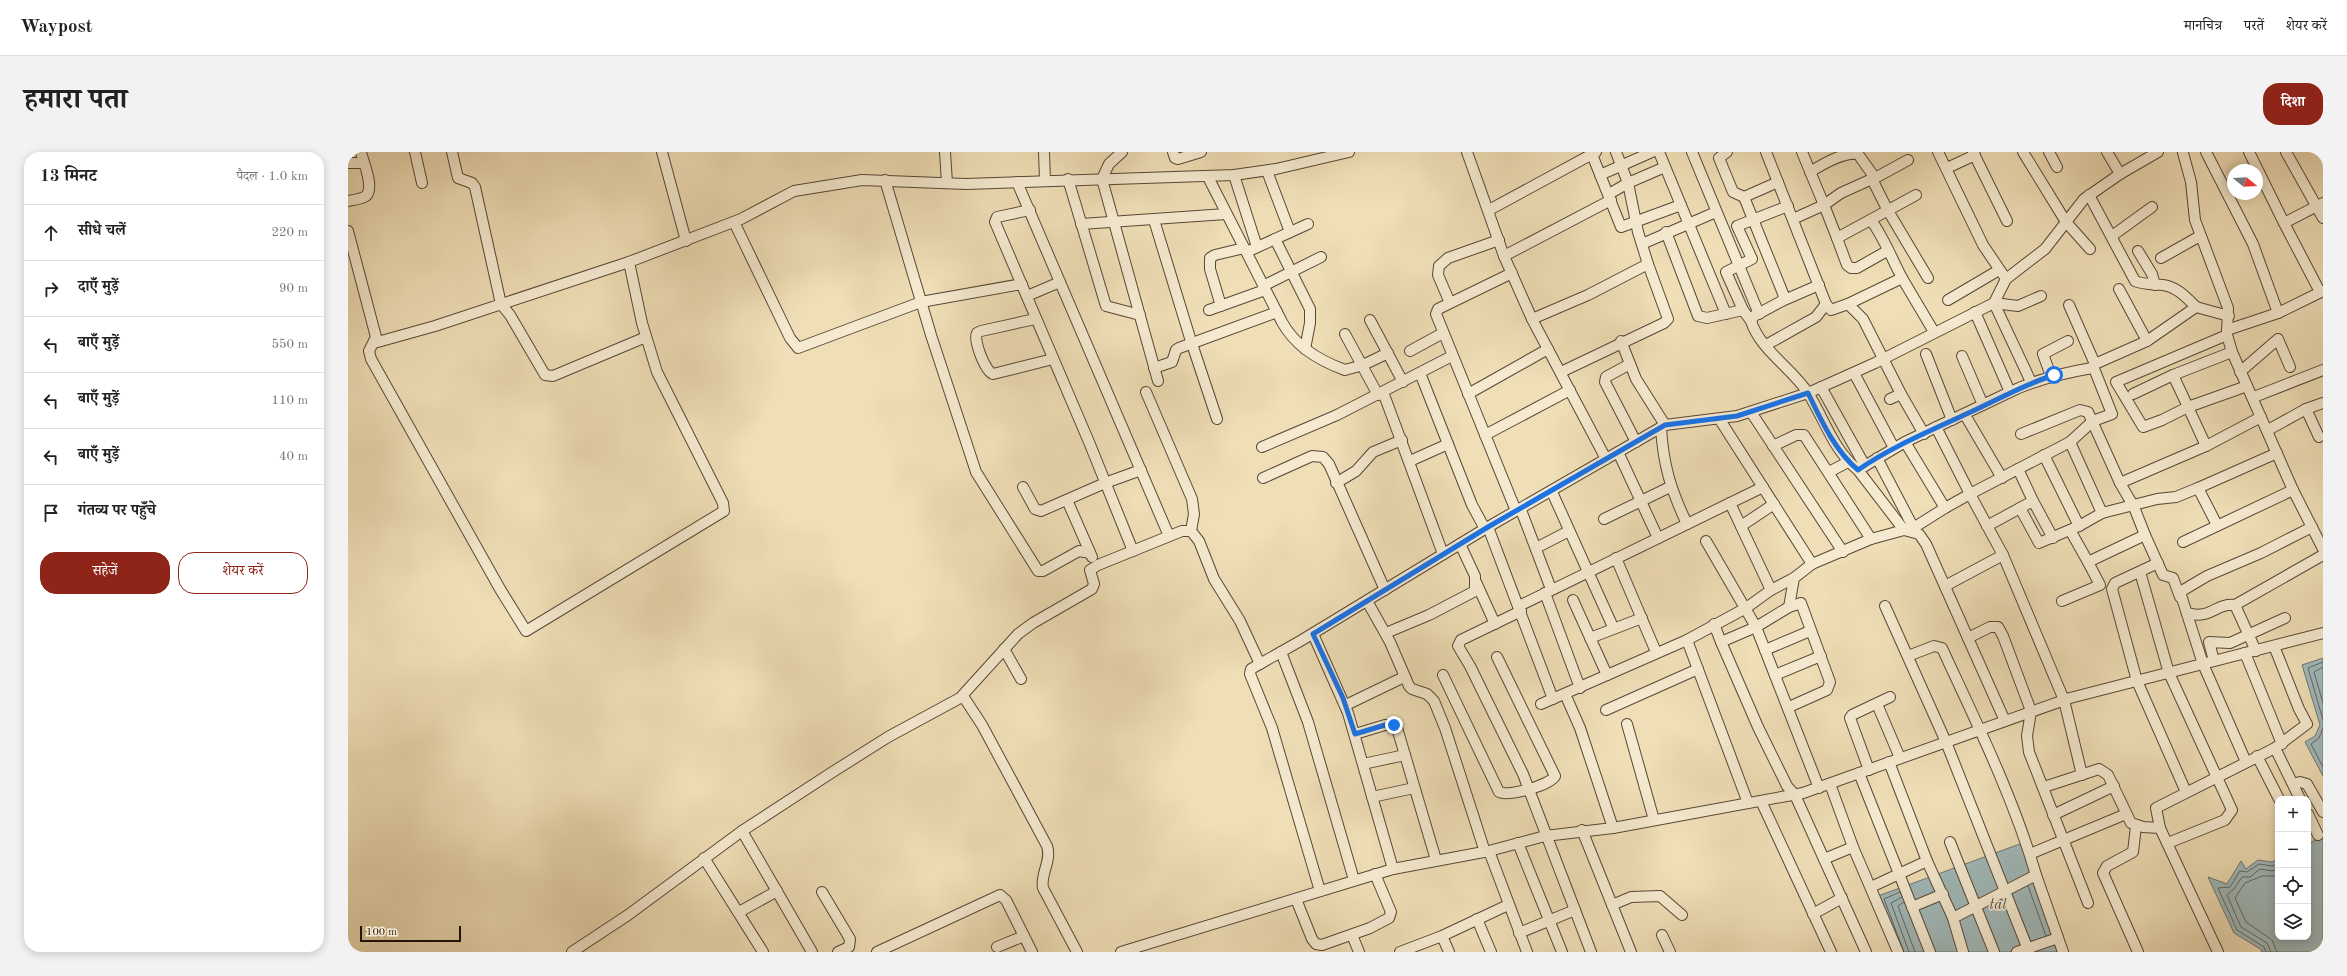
<!DOCTYPE html>
<html lang="hi">
<meta charset="utf-8">
<style>
body{margin:0;font-family:"Old Standard TT","Noto Serif Devanagari",serif;background:#f2f2f2;color:#222}
.controls{position:absolute;right:12px;bottom:12px;display:grid;overflow:hidden;border-radius:8px;box-shadow:0 2px 10px #0003}
.controls button{width:36px;height:36px;display:grid;place-items:center;padding:0;border:0;border-bottom:1px solid #e0e0e0;background:#fff;color:#222;font:20px sans-serif}
.compass{position:absolute;left:1879px;top:12px;width:36px;height:36px;border-radius:50%;background:#fff;box-shadow:0 2px 10px #0003;rotate:108deg}
.scale{position:absolute;left:12px;bottom:10px;width:101px;box-sizing:border-box;padding-left:4px;border:2px solid #25150d;border-top:0;font-size:11px;line-height:14px;white-space:nowrap;color:#25150d;-webkit-text-stroke:3px #f5ead0;paint-order:stroke}
.stop{position:absolute;width:12px;height:12px;margin:-9px;border:3px solid #1a73e8;border-radius:50%;background:#fff}
.stop.end{background:#1a73e8;border-color:#fff;box-shadow:0 1px 4px #0008}
.list{margin:0;padding:0;list-style:none}
h2{display:flex;justify-content:space-between;align-items:center;height:52px;margin:0;padding:0 16px;font-size:17px}
h2 small{font-size:13px;font-weight:400;color:#767676}
.list li{display:grid;grid-template-columns:26px 1fr auto;gap:12px;align-items:center;box-sizing:border-box;height:56px;padding:0 16px;border-top:1px solid #e0e0e0}
.list b{display:block;font-size:15px;white-space:nowrap}
.list em{font-size:13px;font-style:normal;color:#767676}
.actions{display:flex;gap:8px;padding:12px 16px}
.actions a{flex:1;padding:9px 0;border:1px solid #8f2418;border-radius:16px;text-align:center;font-size:14px;color:#8f2418}
.actions .main{background:#8f2418;color:#fff}
.icon{flex:none;width:22px;height:22px;fill:none;stroke:currentColor;stroke-width:2;stroke-linecap:round;stroke-linejoin:round}
.map{position:relative;flex:none;width:1975px;height:800px;overflow:hidden;border-radius:16px}
header{display:flex;align-items:center;gap:24px;box-sizing:border-box;height:56px;padding:0 20px;background:#fff;border-bottom:1px solid #e0e0e0}
header strong{font-size:19px}
nav{display:flex;gap:22px;margin-inline-start:auto;font-size:14px}
.intro{display:flex;align-items:center;justify-content:space-between;box-sizing:border-box;height:96px;padding:0 24px}
h1{margin:0;font-size:28px}
.button{padding:10px 18px;border-radius:16px;background:#8f2418;color:#fff;font-size:14px;font-weight:700}
main{display:flex;gap:24px;padding:0 24px}
aside{flex:1;background:#fff;border-radius:16px;box-shadow:0 2px 10px #0003}
.map>svg:first-child{display:block}
.water{fill:#a0b9ba;stroke:#6f7775}
.lines{fill:none;stroke-linecap:round;stroke-linejoin:round}
.shore{stroke:#626764;stroke-width:1}
.minor-casing{stroke:#584737;stroke-width:12}
.minor{stroke:#f5ead0;stroke-width:10}
.route{stroke:#1a73e8;stroke-width:5}
.labels{text-anchor:middle;stroke-width:3.5;stroke-linejoin:round;paint-order:stroke}
.water-label{font-size:15px;font-style:italic;fill:#504e4a;stroke:#f5ead0}
</style>
<header>
<strong>Waypost</strong>
<nav><a>मानचित्र</a><a>परतें</a><a>शेयर करें</a></nav>
</header>
<div class="intro"><h1>हमारा पता</h1><a class="button">दिशा</a></div>
<main>
<aside>
<h2>13 मिनट<small>पैदल · 1.0 km</small></h2>
<ul class="list">
<li><svg class="icon" aria-label="ahead" viewBox="0 0 24 24"><path d="M12 20V5M6 11l6-6 6 6"/></svg><div><b>सीधे चलें</b></div><em>220 m</em></li>
<li><svg class="icon" aria-label="right" viewBox="0 0 24 24"><path d="M7 20v-9h11M14 6l5 5-5 5"/></svg><div><b>दाएँ मुड़ें</b></div><em>90 m</em></li>
<li><svg class="icon" aria-label="left" viewBox="0 0 24 24"><path d="M17 20v-9H6M10 6l-5 5 5 5"/></svg><div><b>बाएँ मुड़ें</b></div><em>550 m</em></li>
<li><svg class="icon" aria-label="left" viewBox="0 0 24 24"><path d="M17 20v-9H6M10 6l-5 5 5 5"/></svg><div><b>बाएँ मुड़ें</b></div><em>110 m</em></li>
<li><svg class="icon" aria-label="left" viewBox="0 0 24 24"><path d="M17 20v-9H6M10 6l-5 5 5 5"/></svg><div><b>बाएँ मुड़ें</b></div><em>40 m</em></li>
<li><svg class="icon" aria-label="arrive" viewBox="0 0 24 24"><path d="M6 21V4h12l-3 4 3 4H6"/></svg><div><b>गंतव्य पर पहुँचे</b></div></li>
</ul>
<div class="actions"><a class="main">सहेजें</a><a>शेयर करें</a></div>
</aside>
<div class="map">
<svg width="1975" height="800" viewBox="0 0 1975 800">
<rect width="100%" height="100%" fill="#efdeb6"/>
<filter id="stains"><feTurbulence type="fractalNoise" baseFrequency=".005" numOctaves="4"/><feColorMatrix values="0 0 0 0 .2 0 0 0 0 .09 0 0 0 0 .02 0 0 0 .5 -.17"/></filter>
<radialGradient id="worn" r=".72"><stop offset=".6" stop-color="#630" stop-opacity="0"/><stop offset="1" stop-color="#630" stop-opacity=".3"/></radialGradient>
<!-- water -->
<g class="water">
<path d="M1975,506V624L1957,590L1967,584L1972,573L1954,513Z"/>
<path d="M1975,684V800H1913L1914,798L1886,781L1860,725L1879,732L1893,709L1898,717L1910,708L1924,710L1930,707V785H1960V692Z"/>
<path d="M1680,689L1719,800H1553L1530,744Z"/>
</g>
<g class="lines">
<!-- shore -->
<g class="shore">
<path d="M1975,510L1960,516L1975,568"/>
<path d="M1975,515L1966,520L1975,551"/>
<path d="M1975,576L1971,586L1963,592L1975,615"/>
<path d="M1680,734L1698,784"/>
<path d="M1552,740L1536,747L1556,800"/>
<path d="M1554,745L1543,751L1561,800"/>
<path d="M1556,750L1550,754L1567,800"/>
<path d="M1918,800L1916,795L1889,778L1870,736L1882,735L1892,719L1899,720L1911,712L1924,714L1930,712"/>
<path d="M1923,800L1919,791L1893,775L1879,743L1886,737L1894,725H1902L1912,717L1924,719L1930,717"/>
<path d="M1929,800L1924,788L1898,770L1887,746L1897,731L1914,724H1930"/>
</g>
<!-- minor casing -->
<g class="minor-casing">
<g id="minor">
<path d="M67,0L74,31"/>
<path d="M104,0L110,26L124,31L127,35L153,152L162,163L197,223L205,224L298,185"/>
<path d="M314,0L338,89"/>
<path d="M597,0L599,31"/>
<path d="M696,0L697,28"/>
<path d="M774,0L761,12L754,27L810,229"/>
<path d="M825,0L827,6L830,7L853,0"/>
<path d="M1119,0L1156,104L1184,167L1258,307"/>
<path d="M1243,0L1273,75L1333,53"/>
<path d="M1311,0L1378,162"/>
<path d="M1344,0L1411,162"/>
<path d="M1379,0L1371,6L1385,40L1396,45"/>
<path d="M1418,0L1478,152L1483,158L1500,152L1515,167L1553,242L1542,247"/>
<path d="M1454,0L1476,53L1493,41L1524,27"/>
<path d="M1590,0L1635,93L1658,127"/>
<path d="M1625,0L1659,69"/>
<path d="M1675,0L1718,70L1742,97"/>
<path d="M1701,0L1709,15"/>
<path d="M1759,0L1772,22"/>
<path d="M1858,0L1905,92L1930,161"/>
<path d="M1901,0L1936,71"/>
<path d="M1938,0L1975,66"/>
<path d="M1835,1L1843,30L1847,68L1880,156L1879,183L1884,200L1945,338L1975,397"/>
<path d="M0,11H16"/>
<path d="M1599,16L1627,3"/>
<path d="M919,19L942,80"/>
<path d="M1462,20C1475,12 1495,0 1510,2L1527,26L1524,27L1539,57L1580,126"/>
<path d="M886,23L909,95"/>
<path d="M1252,23L1304,0"/>
<path d="M860,25L934,170C947,194 972,209 997,218L1015,213L1040,201"/>
<path d="M1527,26L1560,8"/>
<path d="M720,27L758,154L792,163"/>
<path d="M537,28L583,183L628,320L690,419H695L731,399L742,401"/>
<path d="M669,30L821,384"/>
<path d="M1430,30L1396,45L1436,144L1434,149L1406,164L1403,169C1412,198 1444,216 1460,241C1477,268 1485,298 1510,318"/>
<path d="M1261,42L1280,31L1317,15"/>
<path d="M1741,43L1787,129C1797,133 1805,132 1815,133C1829,135 1838,145 1848,155"/>
<path d="M0,49C5,48 14,47 18,44C27,35 15,10 13,0"/>
<path d="M682,58L649,65L647,70L741,290L785,399"/>
<path d="M1141,58L1248,0"/>
<path d="M1445,67L1476,53L1489,86L1568,43"/>
<path d="M806,68L842,186L869,267"/>
<path d="M1523,68C1536,86 1544,107 1554,126"/>
<path d="M386,70L442,186L450,196L573,150L674,132"/>
<path d="M733,72L878,62"/>
<path d="M0,79L28,185L21,199L23,207L152,437L178,479L376,359L375,351L309,220L294,171L281,110"/>
<path d="M1318,80L1350,164L1359,166L1395,158"/>
<path d="M1764,84L1804,55"/>
<path d="M1489,86L1499,113L1503,116H1509L1539,99"/>
<path d="M927,87L962,157V171L957,197"/>
<path d="M1294,92L1368,60"/>
<path d="M903,98L960,72"/>
<path d="M1790,99L1804,122L1807,133"/>
<path d="M1156,104L1263,48"/>
<path d="M1813,106L1852,84"/>
<path d="M1164,121L1090,157L1088,162L1168,359"/>
<path d="M915,134L973,105"/>
<path d="M1771,137L1799,189"/>
<path d="M1972,140L1936,71L1975,51"/>
<path d="M679,144L712,130"/>
<path d="M1600,148L1651,118"/>
<path d="M1434,149L1471,133"/>
<path d="M1102,151L1090,123L1091,114L1100,106L1151,88"/>
<path d="M1646,151L1683,230"/>
<path d="M1646,151L1670,154L1693,144"/>
<path d="M1500,152L1554,126L1586,180"/>
<path d="M1721,153L1747,212"/>
<path d="M873,154L862,117V106L867,103L896,96"/>
<path d="M861,158L917,138"/>
<path d="M687,167L633,179L629,181C625,188 637,219 645,222L705,207"/>
<path d="M1184,167L1240,143L1300,112"/>
<path d="M1022,168L1055,230"/>
<path d="M1403,169L1395,158L1378,120L1404,107L1389,74L1440,54"/>
<path d="M1879,178L1930,161L1975,139"/>
<path d="M997,182L1030,243"/>
<path d="M1273,189L1288,227L1317,273"/>
<path d="M26,191L87,174L281,110L393,67L446,39L514,28L618,32L886,23L928,17L1001,0"/>
<path d="M1418,193L1468,165L1478,152"/>
<path d="M1062,199L1095,181"/>
<path d="M1578,202L1604,268"/>
<path d="M1614,204L1635,253"/>
<path d="M1282,212L1258,225L1257,230L1288,290"/>
<path d="M806,216L824,210L828,198L831,196L929,160"/>
<path d="M1744,216L1747,212L1799,189L1848,155L1881,164"/>
<path d="M1213,220L1316,171L1320,167L1300,112L1290,80L1280,31L1268,0"/>
<path d="M1892,220L1930,187L1942,215"/>
<path d="M1072,221L1124,353L1137,377"/>
<path d="M1506,221L1546,296"/>
<path d="M1825,223L1840,255L1814,268L1795,275L1768,230L1879,183"/>
<path d="M1703,224L1695,202L1720,189"/>
<path d="M1473,235L1517,314"/>
<path d="M798,240L844,347L846,362L843,379"/>
<path d="M1035,240L1095,402"/>
<path d="M1662,240C1689,227 1715,221 1744,216L1747,219L1764,262L1745,269L1722,290L1754,361"/>
<path d="M1120,242L1200,197"/>
<path d="M1553,242L1576,282"/>
<path d="M1785,242L1825,223L1884,200"/>
<path d="M1906,245L1975,218"/>
<path d="M1958,257L1971,285"/>
<path d="M1403,260L1495,400"/>
<path d="M1617,263L1654,326"/>
<path d="M1372,268L1464,412"/>
<path d="M1313,275C1315,313 1323,338 1339,372"/>
<path d="M1588,275L1622,342L1597,356"/>
<path d="M1920,278L1958,257L1975,251"/>
<path d="M1673,282L1732,258L1740,260L1772,331"/>
<path d="M1137,283L1222,238"/>
<path d="M1557,290L1597,356L1570,373L1556,378L1510,318L1557,290L1662,240L1627,160"/>
<path d="M1425,294L1448,283H1456L1523,387"/>
<path d="M1858,294L1840,255L1899,234"/>
<path d="M914,295L989,263L1104,204"/>
<path d="M1270,300L1310,386"/>
<path d="M1696,303L1731,374"/>
<path d="M1529,306L1565,375"/>
<path d="M1062,309L1100,292"/>
<path d="M1481,320L1500,310"/>
<path d="M915,326L964,304L975,305L981,312L1037,438"/>
<path d="M988,331L1008,319L1025,300L1054,288"/>
<path d="M675,335L687,357L693,359L757,331L793,318"/>
<path d="M1204,340L1265,475"/>
<path d="M719,348L744,405"/>
<path d="M1685,349L1705,386"/>
<path d="M1382,351L1423,438"/>
<path d="M1672,356L1691,391L1731,374L1754,361L1809,347L1828,345L1850,336"/>
<path d="M1173,358L1203,437"/>
<path d="M1256,367L1322,335"/>
<path d="M1869,373L1850,336L1929,301"/>
<path d="M1393,374L1426,352"/>
<path d="M1639,374L1685,349L1670,317"/>
<path d="M1140,375L1205,547"/>
<path d="M1722,378L1740,410"/>
<path d="M1797,383L1815,423L1825,426L1832,445"/>
<path d="M1358,389L1408,475L1373,490L1410,575L1439,634L1447,643L1518,800"/>
<path d="M1835,390L1945,338"/>
<path d="M1188,396L1221,379"/>
<path d="M1655,403L1716,548L1734,623"/>
<path d="M1268,406L1308,500"/>
<path d="M1810,411L1767,431L1764,437L1789,529L1838,640"/>
<path d="M1792,420L1821,521L1884,658L1877,668L1820,691"/>
<path d="M1128,430L1147,472"/>
<path d="M1597,434L1655,403L1622,342L1722,290"/>
<path d="M1197,441L1232,536"/>
<path d="M1225,448L1259,523"/>
<path d="M1019,449L1042,490L1061,534L1064,537L1079,542L1086,549L1097,576L1137,700"/>
<path d="M1714,449L1752,433L1740,410L1797,383L1786,355L1772,331L1858,294L1913,265"/>
<path d="M1887,453L1975,403"/>
<path d="M1171,454L1415,335"/>
<path d="M1537,454L1598,590L1681,800"/>
<path d="M1173,459L1113,488L1110,494L1122,514L1175,622L1243,800"/>
<path d="M1839,461C1863,468 1867,451 1887,453L1908,499"/>
<path d="M1366,472L1373,490"/>
<path d="M1038,481L1081,463L1127,439V424L1112,392"/>
<path d="M965,482L1000,561L1045,717"/>
<path d="M1242,486L1294,466"/>
<path d="M1620,486L1642,475H1650L1655,484L1683,559L1679,584L1681,600L1740,751"/>
<path d="M1339,488L1400,651"/>
<path d="M656,497L673,527"/>
<path d="M1417,498L1462,479"/>
<path d="M933,500L960,570L1006,728"/>
<path d="M1897,501L1934,592"/>
<path d="M1560,504L1586,494L1594,496C1628,570 1665,644 1688,723"/>
<path d="M1866,509L1861,490L1882,491L1937,466"/>
<path d="M1095,523L1151,640C1161,645 1202,633 1207,624L1149,505"/>
<path d="M1427,523L1473,504"/>
<path d="M1217,542L1232,576L1265,676"/>
<path d="M615,544L634,573L699,694C704,709 692,722 695,736L729,800"/>
<path d="M1193,552L1339,488L1398,456L1423,438L1446,426"/>
<path d="M1529,552L1552,606"/>
<path d="M998,553L1056,525"/>
<path d="M1441,555L1479,538L1482,530L1453,451L1441,455"/>
<path d="M1258,558L1350,517"/>
<path d="M1279,572L1306,668"/>
<path d="M1007,582L1037,573H1046L1049,576L1088,708"/>
<path d="M1927,596L1952,647"/>
<path d="M1909,604L1931,647"/>
<path d="M1541,610L1579,709L1605,766L1615,800"/>
<path d="M1898,610L1855,512L1832,440L1859,424L1913,401L1964,375"/>
<path d="M1015,612L1057,603"/>
<path d="M1521,618L1502,566L1504,563L1542,545"/>
<path d="M1511,621L1582,800"/>
<path d="M1482,632L1505,695L1550,800"/>
<path d="M1945,632L1952,630L1959,632L1975,660"/>
<path d="M1696,635L1751,617L1760,623L1783,671L1795,675L1812,676"/>
<path d="M1471,636L1408,475L1441,455L1446,426L1464,412L1523,387L1556,378L1571,382L1578,392L1657,569"/>
<path d="M1024,645L1066,636"/>
<path d="M1413,649L1483,800"/>
<path d="M1960,662L1970,683"/>
<path d="M1705,663L1766,634"/>
<path d="M1788,674L1785,700L1759,714L1755,721L1790,800"/>
<path d="M1234,678L1283,800"/>
<path d="M394,679L464,800"/>
<path d="M1602,690L1646,800"/>
<path d="M1170,691L1214,800"/>
<path d="M1141,699L1179,800"/>
<path d="M1682,702L1778,662"/>
<path d="M356,706L415,800"/>
<path d="M1476,707L1505,695"/>
<path d="M1523,735L1579,709"/>
<path d="M972,739L924,576L902,522L903,517L954,488L1140,375L1317,273L1389,264L1460,241L1527,211L1646,151L1658,127L1697,97L1736,47L1772,22L1810,0"/>
<path d="M474,740L502,787L501,795L490,800"/>
<path d="M948,747L964,787L968,792L974,793L1022,776L1041,766L1043,760L1027,722"/>
<path d="M1264,753L1283,745L1312,744L1334,763"/>
<path d="M1564,755L1595,742"/>
<path d="M391,760L429,739"/>
<path d="M1465,762L1494,746"/>
<path d="M1605,766L1688,723L1715,800"/>
<path d="M1129,767L1143,800"/>
<path d="M1171,781L1227,758"/>
<path d="M1004,783L1011,800"/>
<path d="M1314,783L1322,800"/>
<path d="M1094,784L1101,800"/>
<path d="M649,795L676,784"/>
<path d="M224,800L280,763L394,679L483,621L540,585L612,546L670,482L685,471L744,437L746,432L742,418L750,413L834,379H843L851,389L866,427L892,469L912,512"/>
<path d="M529,800L652,743L658,748L684,800"/>
<path d="M773,800L1045,717L1141,699L1197,684L1265,676L1455,641L1722,546L1975,481"/>
<path d="M1052,800L1094,784L1160,753"/>
<path d="M1669,800L1710,786"/>
<path d="M1870,800L1812,676L1808,656L1927,596L1959,572L1951,557L1926,494"/>
</g>
</g>
<!-- minor -->
<use href="#minor" class="minor"/>
</g>
<g class="lines">
<!-- route -->
<path class="route" d="M1046,573H1037L1007,582L995,546L965,482L1140,375L1317,273L1389,264L1460,241C1473,268 1487,299 1510,318C1543,295 1580,280 1616,263C1646,250 1674,233 1706,223"/>
</g>
<g class="labels">
<!-- water labels -->
<g class="water-label">
<text x="1650" y="757">tal</text>
</g>
</g>
<rect width="100%" height="100%" filter="url(#stains)"/>
<rect width="100%" height="100%" fill="url(#worn)"/>
</svg>
<div class="controls">
<button>+</button>
<button>−</button>
<button><svg class="icon" aria-label="locate" viewBox="0 0 24 24"><circle cx="12" cy="12" r="6"/><path d="M12 2v4M12 18v4M2 12h4M18 12h4"/></svg></button>
<button><svg class="icon" aria-label="layers" viewBox="0 0 24 24"><path d="M12 4l9 5-9 5-9-5zM3 14l9 5 9-5"/></svg></button>
</div>
<svg class="compass" viewBox="-18 -18 36 36"><path d="M0-13l5 13h-10z" fill="#e53935"/><path d="M0 13l5-13h-10z" fill="#767676"/></svg>
<div class="scale">100 m</div>
<div class="stop" style="left:1706px;top:223px"></div>
<div class="stop end" style="left:1046px;top:573px"></div>
</div>
</main>
